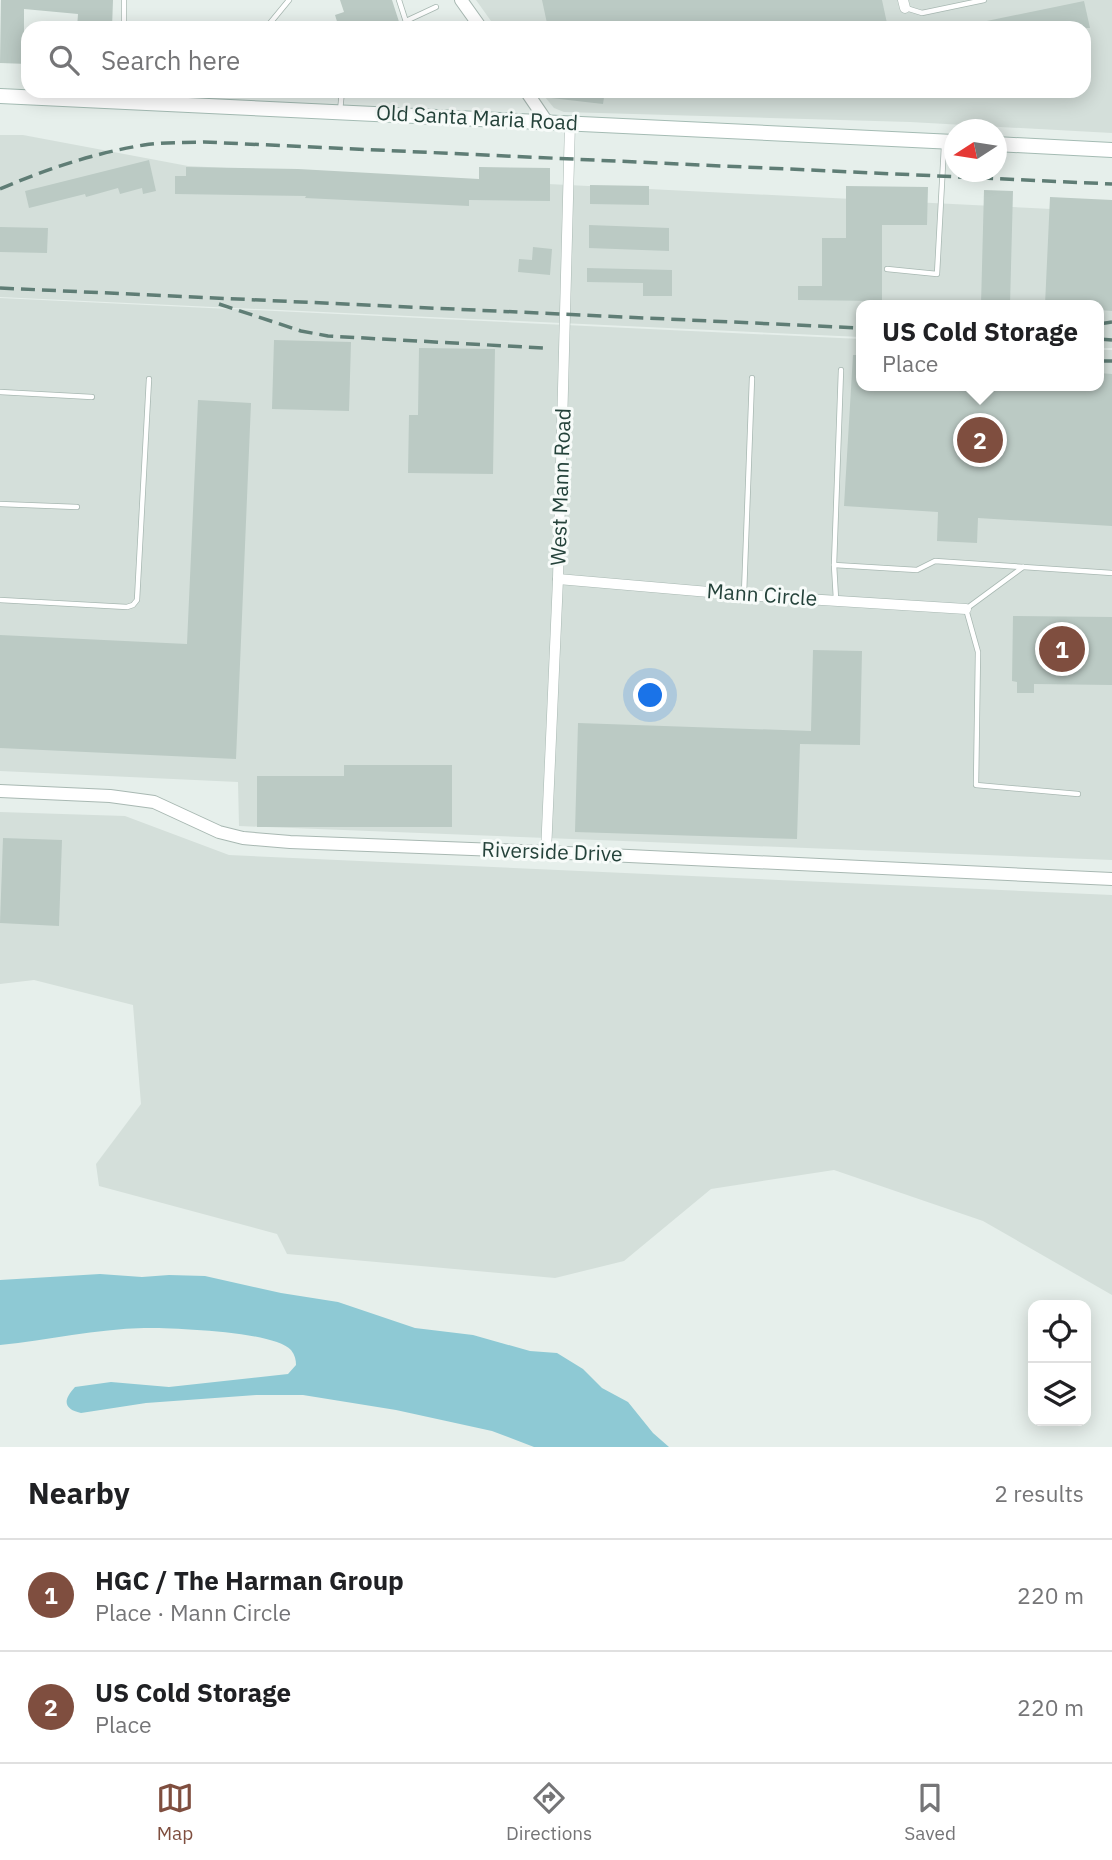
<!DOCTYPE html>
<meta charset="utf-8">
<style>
body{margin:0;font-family:"IBM Plex Sans",sans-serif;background:#f6f6f6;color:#202124}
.controls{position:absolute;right:21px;bottom:21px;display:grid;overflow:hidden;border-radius:14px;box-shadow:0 4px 18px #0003}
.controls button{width:63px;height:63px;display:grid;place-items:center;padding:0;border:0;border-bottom:2px solid #e0e0e0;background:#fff;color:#202124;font:35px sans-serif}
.compass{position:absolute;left:944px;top:119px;width:63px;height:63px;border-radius:50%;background:#fff;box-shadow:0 4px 18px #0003;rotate:258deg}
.you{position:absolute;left:651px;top:696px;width:24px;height:24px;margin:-18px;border:5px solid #fff;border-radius:50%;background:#1a73e8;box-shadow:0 0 0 10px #1a73e833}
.badge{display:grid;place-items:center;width:46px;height:46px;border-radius:50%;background:#7f4e3f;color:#fff;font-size:23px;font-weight:700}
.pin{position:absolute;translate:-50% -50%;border:4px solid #fff;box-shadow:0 2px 7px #0006}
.popup{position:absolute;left:856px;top:300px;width:248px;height:91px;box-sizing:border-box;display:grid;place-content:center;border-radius:14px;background:#fff;filter:drop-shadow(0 2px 5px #0005);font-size:23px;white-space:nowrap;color:#757577}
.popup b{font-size:26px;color:#202124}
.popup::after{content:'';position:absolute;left:50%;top:100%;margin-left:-14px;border:14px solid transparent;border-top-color:#fff}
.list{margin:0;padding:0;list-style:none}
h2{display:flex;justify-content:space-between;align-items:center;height:91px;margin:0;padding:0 28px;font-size:30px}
h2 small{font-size:23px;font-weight:400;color:#757577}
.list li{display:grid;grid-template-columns:46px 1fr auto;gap:21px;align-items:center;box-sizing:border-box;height:112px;padding:0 28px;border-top:2px solid #e0e0e0}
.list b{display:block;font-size:26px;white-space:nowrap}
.list p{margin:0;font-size:23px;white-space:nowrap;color:#757577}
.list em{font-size:23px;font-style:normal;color:#757577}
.icon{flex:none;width:38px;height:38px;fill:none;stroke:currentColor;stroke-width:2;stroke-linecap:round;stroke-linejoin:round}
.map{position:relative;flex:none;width:1112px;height:1447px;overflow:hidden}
.search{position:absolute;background:#fff;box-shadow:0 4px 18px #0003;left:21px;right:21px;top:21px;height:77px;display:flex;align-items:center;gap:18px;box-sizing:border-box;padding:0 24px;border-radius:21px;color:#757577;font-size:26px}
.sheet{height:315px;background:#fff}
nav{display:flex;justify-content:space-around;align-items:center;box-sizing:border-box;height:98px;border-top:2px solid #e0e0e0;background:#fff;font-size:19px;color:#757577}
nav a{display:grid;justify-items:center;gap:4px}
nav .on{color:#7f4e3f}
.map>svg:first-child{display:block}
.built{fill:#d4dfda}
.water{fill:#8ec9d4}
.building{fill:#bbcac4}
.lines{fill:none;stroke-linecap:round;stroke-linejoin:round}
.service-casing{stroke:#a8b8b2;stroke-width:6}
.minor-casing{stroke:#a8b8b2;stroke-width:11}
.tertiary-casing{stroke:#a8b8b2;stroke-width:14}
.secondary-casing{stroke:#a4bbb3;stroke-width:16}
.service{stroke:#fff;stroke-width:4.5}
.minor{stroke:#fff;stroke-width:10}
.tertiary{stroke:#fff;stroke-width:12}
.secondary{stroke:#fff;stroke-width:14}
.rail{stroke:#5f7d75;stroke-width:3.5;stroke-dasharray:14 7;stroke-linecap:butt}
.labels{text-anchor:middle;stroke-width:6;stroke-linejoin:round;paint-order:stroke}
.street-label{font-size:21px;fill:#24423a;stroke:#f7fbf9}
</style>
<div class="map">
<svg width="1112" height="1447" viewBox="0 0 1112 1447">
<rect width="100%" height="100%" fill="#e6efeb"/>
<!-- built -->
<g class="built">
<path d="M476,0H1112V133L910,122L564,112L554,108L540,91H1084V28H496Z"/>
<path d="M0,135H23L188,166L1112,212V348H1099V305H861V337L0,297Z"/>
<path d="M0,298L861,339V386H1099V350H1112V860L239,826L238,782L0,771Z"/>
<path d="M0,812L125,816L229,855L1112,895V1295L983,1221L834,1170L711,1189L624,1261L555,1278L287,1254L277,1234L99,1186L96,1164L141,1104L133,1005L34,980L0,984Z"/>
</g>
<!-- water -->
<path class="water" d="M100,1274L142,1277L169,1275L205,1276L281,1293L338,1302L415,1328L473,1335L530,1351L557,1353L583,1369L602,1388L628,1402L653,1433L669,1447H534L492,1431L396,1410L303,1395H256L146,1403L81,1413C63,1409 63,1400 75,1387L111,1382L169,1387L288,1374L296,1365C296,1360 295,1355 291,1350C273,1331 172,1328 144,1328C96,1329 48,1340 0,1345V1280Z"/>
<!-- building -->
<g class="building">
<path d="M1,0H113L112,28H77L78,14L24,9V41L28,42V64L0,63Z"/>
<path d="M340,0H392L401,28H339L335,15L344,12Z"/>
<path d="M542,0H882L888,28H548Z"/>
<path d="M1084,1L1090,28H978L977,23Z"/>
<path d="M551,91H605L603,104L551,98Z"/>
<path d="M149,160L156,191L143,194L142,188L120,194L118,188L86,197L85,194L29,208L25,191Z"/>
<path d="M186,167L298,169L479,179V167L550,168V201L469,200V206L305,198L306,196L175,194V176H186Z"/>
<path d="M590,185L649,186V205L590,204Z"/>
<path d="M846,186L928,187L927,225H882V301L798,300V286H822V238H846Z"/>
<path d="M984,190L1013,191L1010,305H981Z"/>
<path d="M1050,197L1112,200V311L1099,310V305H1045Z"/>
<path d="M589,225L669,228V251L589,248Z"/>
<path d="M0,227L48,228L47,253L0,252Z"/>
<path d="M533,247L552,249L550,275L518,272L519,259L532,260Z"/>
<path d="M587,268L672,270V296H643V283L587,282Z"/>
<path d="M274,340L351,342L349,411L272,409Z"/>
<path d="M419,348L495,349L493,474L408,473L409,415H418Z"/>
<path d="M853,355H861V386H1099V373L1112,374V526L978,518L977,543L937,541L938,512L844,506Z"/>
<path d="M198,400L251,403L236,759L0,748V635L187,644Z"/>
<path d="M1013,616L1112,617V685L1034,684V693H1017V682L1012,681Z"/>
<path d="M813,650L862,651L860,745L800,744L797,839L575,832L578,723L811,731Z"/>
<path d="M344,765H452V827H257V776H344Z"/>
<path d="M3,838L62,840L59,926L0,923Z"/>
</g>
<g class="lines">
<!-- service casing -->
<g class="service-casing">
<g id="service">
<path d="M399,0L408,28"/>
<path d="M906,8L922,13L984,0"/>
<path d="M406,21L436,7"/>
<path d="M124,28V0"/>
<path d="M266,28L289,0"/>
<path d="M128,101L129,91"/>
<path d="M340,111L342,91"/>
<path d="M887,269L937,274L944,146"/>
<path d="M0,392L92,397"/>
<path d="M0,504L77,507"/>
<path d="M834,565L917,570L935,561L1112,573"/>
<path d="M1023,567L966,609L978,652L976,785L1078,794"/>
<path d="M744,594L752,378"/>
<path d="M836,599L834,565L841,370"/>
<path d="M0,600L127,607L133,605L137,600L149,379"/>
</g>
</g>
<!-- minor casing -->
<g class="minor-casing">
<g id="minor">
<path d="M903,0L905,8"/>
<path d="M558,579L744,595L966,609"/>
<path d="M546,852L558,579L570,123"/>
</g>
</g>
<!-- tertiary casing -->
<g class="tertiary-casing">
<g id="tertiary">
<path d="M461,0L481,28"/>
<path d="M526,91L547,122"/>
<path d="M0,791L110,796L154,802L219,832L243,838L290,842L546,852L1112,879"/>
</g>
</g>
<!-- secondary casing -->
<g class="secondary-casing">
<g id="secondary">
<path d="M0,96L954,142"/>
<path d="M996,144L1112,150"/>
</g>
</g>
<!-- service -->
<use href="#service" class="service"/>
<!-- minor -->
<use href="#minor" class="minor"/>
<!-- tertiary -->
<use href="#tertiary" class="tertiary"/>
<!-- secondary -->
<use href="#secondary" class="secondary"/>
<!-- rail -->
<g class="rail">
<path d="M0,189C46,169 95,153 144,145C163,142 184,143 204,142L1112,184"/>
<path d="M0,288L861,328"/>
<path d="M219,304L301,331L328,336L543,348"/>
<path d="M1099,324L1112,322"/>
<path d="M1099,339L1112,340"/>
<path d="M1099,361H1112"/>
</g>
</g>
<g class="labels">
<!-- street labels -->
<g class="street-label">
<text transform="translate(477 118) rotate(3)" y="7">Old Santa Maria Road</text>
<text transform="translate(561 487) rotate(-88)" y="7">West Mann Road</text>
<text transform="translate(762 595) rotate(4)" y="7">Mann Circle</text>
<text transform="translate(552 852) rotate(2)" y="7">Riverside Drive</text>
</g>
</g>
</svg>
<div class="controls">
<button><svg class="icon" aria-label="locate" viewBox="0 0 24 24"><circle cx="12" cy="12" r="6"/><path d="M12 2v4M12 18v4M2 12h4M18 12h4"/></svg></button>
<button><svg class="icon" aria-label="layers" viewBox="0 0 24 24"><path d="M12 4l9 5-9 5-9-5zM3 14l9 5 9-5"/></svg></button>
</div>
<svg class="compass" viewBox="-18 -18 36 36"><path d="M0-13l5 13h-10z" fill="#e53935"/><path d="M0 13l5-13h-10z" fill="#757577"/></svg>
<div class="you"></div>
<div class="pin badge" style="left:1062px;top:649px">1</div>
<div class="pin badge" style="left:980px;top:440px">2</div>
<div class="popup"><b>US Cold Storage</b>Place</div>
<div class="search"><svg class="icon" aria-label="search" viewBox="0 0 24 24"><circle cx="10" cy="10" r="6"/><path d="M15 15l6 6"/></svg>Search here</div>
</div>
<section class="sheet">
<h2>Nearby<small>2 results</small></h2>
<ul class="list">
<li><span class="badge">1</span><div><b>HGC / The Harman Group</b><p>Place · Mann Circle</p></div><em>220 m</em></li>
<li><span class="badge">2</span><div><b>US Cold Storage</b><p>Place</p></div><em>220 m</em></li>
</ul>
</section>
<nav>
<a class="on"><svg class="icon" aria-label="map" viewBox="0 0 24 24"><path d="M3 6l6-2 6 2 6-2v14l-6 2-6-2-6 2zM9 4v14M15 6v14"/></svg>Map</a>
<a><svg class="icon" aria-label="directions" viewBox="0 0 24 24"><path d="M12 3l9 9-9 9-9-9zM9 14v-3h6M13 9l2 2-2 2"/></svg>Directions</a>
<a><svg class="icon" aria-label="saved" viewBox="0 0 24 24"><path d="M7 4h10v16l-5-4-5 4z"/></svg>Saved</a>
</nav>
